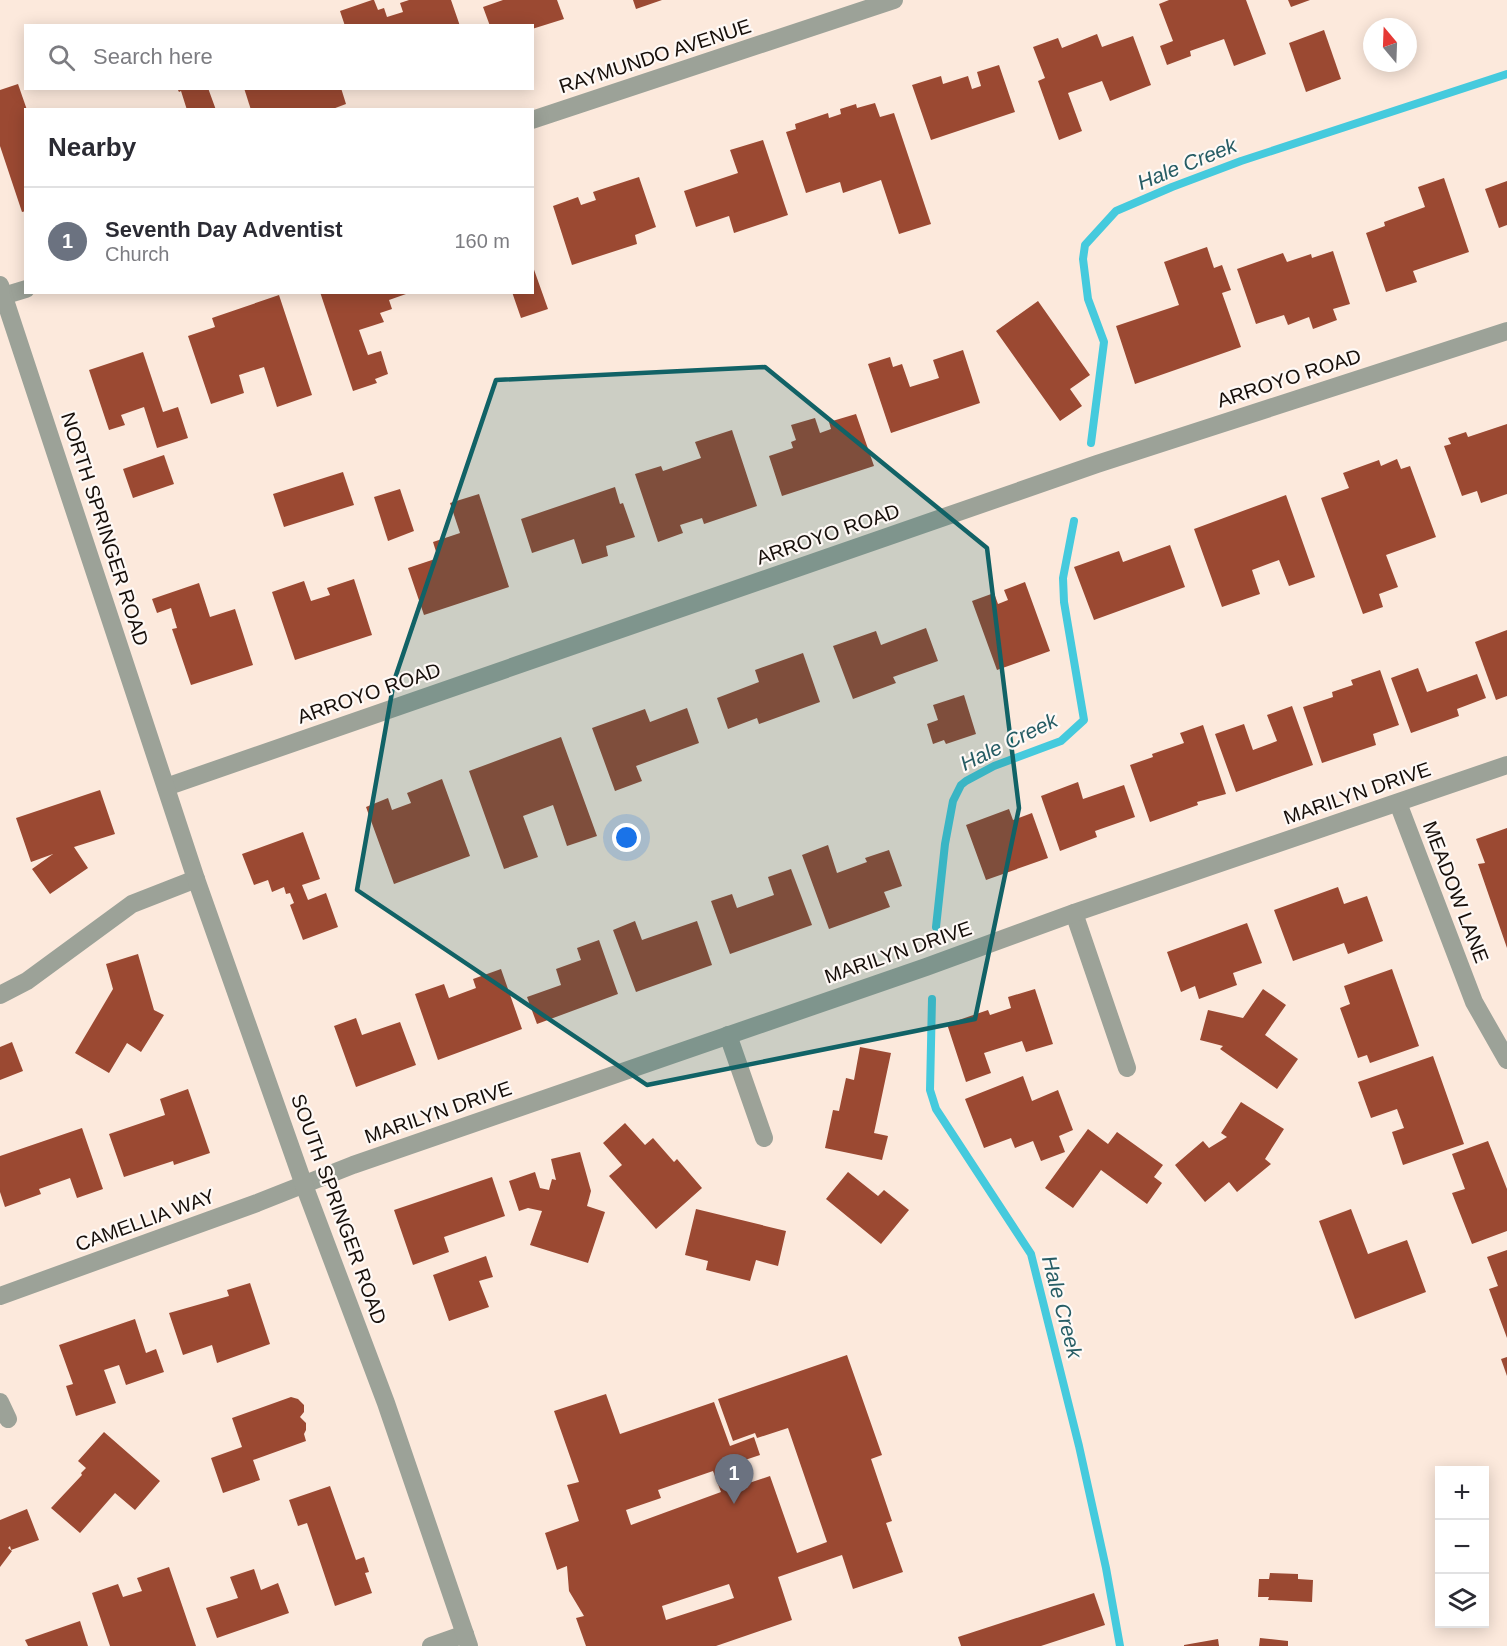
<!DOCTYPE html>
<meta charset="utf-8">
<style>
body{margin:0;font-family:Arial,sans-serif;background:#f2f2f3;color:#2b2b33}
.controls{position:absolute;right:18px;bottom:18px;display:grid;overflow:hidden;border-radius:0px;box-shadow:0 3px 15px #0003}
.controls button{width:54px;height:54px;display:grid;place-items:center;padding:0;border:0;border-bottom:2px solid #e1e1e2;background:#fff;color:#2b2b33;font:30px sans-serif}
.compass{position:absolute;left:1363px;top:18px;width:54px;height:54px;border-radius:50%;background:#fff;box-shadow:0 3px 15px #0003;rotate:341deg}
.you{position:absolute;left:627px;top:838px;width:21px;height:21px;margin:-15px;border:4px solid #fff;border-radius:50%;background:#1a73e8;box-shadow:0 0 0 9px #1a73e833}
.badge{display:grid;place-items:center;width:39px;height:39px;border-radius:50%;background:#ea580c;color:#fff;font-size:20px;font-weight:700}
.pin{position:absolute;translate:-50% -50px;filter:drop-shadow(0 2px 3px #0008)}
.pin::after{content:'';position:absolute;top:32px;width:21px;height:18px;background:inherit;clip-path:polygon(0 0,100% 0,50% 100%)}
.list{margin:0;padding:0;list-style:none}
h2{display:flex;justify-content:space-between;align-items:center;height:78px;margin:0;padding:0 24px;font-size:26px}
h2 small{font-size:20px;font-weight:400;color:#7c7c81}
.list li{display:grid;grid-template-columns:39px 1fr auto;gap:18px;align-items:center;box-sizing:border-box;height:108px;padding:0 24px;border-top:2px solid #e1e1e2}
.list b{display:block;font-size:22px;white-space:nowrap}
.list p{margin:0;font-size:20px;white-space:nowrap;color:#7c7c81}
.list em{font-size:20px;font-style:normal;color:#7c7c81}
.icon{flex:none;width:33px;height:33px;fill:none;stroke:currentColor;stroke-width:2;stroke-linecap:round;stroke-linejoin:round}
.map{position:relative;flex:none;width:1507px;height:1646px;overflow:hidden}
.search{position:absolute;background:#fff;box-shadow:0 3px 15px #0003;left:24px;top:24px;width:510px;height:66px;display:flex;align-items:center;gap:15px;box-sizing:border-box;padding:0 21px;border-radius:0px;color:#7c7c81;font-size:22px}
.panel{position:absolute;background:#fff;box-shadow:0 3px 15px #0003;left:24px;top:108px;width:510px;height:186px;border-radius:0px}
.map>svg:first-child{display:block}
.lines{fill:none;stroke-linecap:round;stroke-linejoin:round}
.stream{stroke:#45cadd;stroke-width:8}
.building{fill:#9b4932;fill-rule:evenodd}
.minor{stroke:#9ca298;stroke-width:18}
.tertiary{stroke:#9ca298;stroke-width:18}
.marked{fill:#116266;fill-opacity:0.2;stroke:#116266;stroke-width:4.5;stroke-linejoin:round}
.labels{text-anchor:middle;stroke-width:4.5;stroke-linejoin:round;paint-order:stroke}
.street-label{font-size:20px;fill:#170f0a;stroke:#fef9f6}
.water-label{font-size:21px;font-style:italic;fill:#265c64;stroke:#fef9f6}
</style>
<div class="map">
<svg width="1507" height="1646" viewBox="0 0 1507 1646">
<rect width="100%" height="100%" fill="#fce9dc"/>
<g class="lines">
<!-- stream -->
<g class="stream">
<path d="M1091,443L1104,342L1088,299L1083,259L1085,245L1116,211L1172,187L1241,161L1507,74"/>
<path d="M936,927L945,844L953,801L961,785L966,781L994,766L1061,741L1084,720L1064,602L1063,578L1074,521"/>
<path d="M932,999L930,1090L936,1109L1031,1254L1079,1446L1106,1568L1120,1646"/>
</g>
</g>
<!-- building -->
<g class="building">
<path d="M372,0H374L378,10L384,8L387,17L403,12L400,3L409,0H451L460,26H345L340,11Z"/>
<path d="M503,0H557L564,19L532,29V26H490L483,7Z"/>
<path d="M633,0H662L636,9Z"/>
<path d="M1169,0H1246L1266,54L1234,66L1224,39L1190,51L1191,56L1167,65L1160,46L1173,41L1159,4Z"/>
<path d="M1288,0H1310L1291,7Z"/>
<path d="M1324,30L1341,79L1306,92L1289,43Z"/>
<path d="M1097,34L1102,47L1133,36L1151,85L1110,101L1102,81L1068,93L1082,131L1059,140L1038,81L1045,78L1033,47L1058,38L1062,48Z"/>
<path d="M999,65L1015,112L931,140L912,85L941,76L943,84L968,76L972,89L981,86L977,72Z"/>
<path d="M18,84L27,110L26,211L22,212L0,146V90Z"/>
<path d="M177,88H208L216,110H187L181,91L179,92Z"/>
<path d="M244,88H341L346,104L330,110H251Z"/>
<path d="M875,103L880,117L894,113L931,224L899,234L881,180L843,193L840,182L806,193L786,132L796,129L795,124L828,113L829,118L841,114L840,109L856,104L857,108Z"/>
<path d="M763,140L788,215L734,233L729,216L696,227L684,191L738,173L730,150Z"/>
<path d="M639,177L656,227L635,235L637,244L572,265L553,206L578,197L581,205L596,200L593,192Z"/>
<path d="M1444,178L1469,252L1413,271L1417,282L1386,292L1366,233L1385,226L1384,222L1425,207L1418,187Z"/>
<path d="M1507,181V225L1499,228L1485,189Z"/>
<path d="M1207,247L1214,268L1222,265L1231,290L1222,293L1241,347L1135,384L1116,326L1179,305L1164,262Z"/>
<path d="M1333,251L1350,304L1333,309L1337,320L1313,329L1309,317L1288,325L1284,315L1256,324L1237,269L1283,253L1287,262L1311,254L1312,258Z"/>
<path d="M532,264L548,309L521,318L512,292H532Z"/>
<path d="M320,292H406V294L389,300L392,309L380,313L384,322L359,330L368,355L381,351L388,374L375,379L377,383L353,391Z"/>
<path d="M279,295L312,395L277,407L264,367L239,375L244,393L211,404L188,336L215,327L212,318Z"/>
<path d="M1038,301L1090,375L1070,389L1082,406L1060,421L996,331Z"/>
<path d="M963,350L980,403L891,433L868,364L890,357L893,367L902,364L910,387L939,378L933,360Z"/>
<path d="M143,352L163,412L178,407L188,438L157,448L144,407L121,415L125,425L109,430L89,370Z"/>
<path d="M856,414L874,466L782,496L769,456L793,448L791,442L796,440L791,425L815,418L820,433L831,429L829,422Z"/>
<path d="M1507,424V494L1481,503L1477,491L1462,496L1444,446L1451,444L1448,438L1466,432L1468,437Z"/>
<path d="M732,430L757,506L704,524L702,518L680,525L683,533L658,542L635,474L661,466L663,471L701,458L695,442Z"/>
<path d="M164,455L174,484L133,498L123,469Z"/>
<path d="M1397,459L1401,469L1410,466L1436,537L1386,555L1398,587L1379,594L1383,607L1363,614L1321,498L1349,488L1343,473L1379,460L1381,466Z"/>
<path d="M343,472L354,505L284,527L273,494Z"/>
<path d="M615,487L620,504L623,503L635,537L606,546L608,556L582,564L574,539L532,553L521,519Z"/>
<path d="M400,489L414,531L388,541L374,497Z"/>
<path d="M479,494L509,587L424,615L408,568L438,558L433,542L460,533L450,503Z"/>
<path d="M1286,495L1315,577L1289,586L1279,560L1252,570L1260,594L1222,607L1194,529Z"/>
<path d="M1170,545L1185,587L1094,620L1074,567L1119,551L1123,562Z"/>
<path d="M354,579L372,635L295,660L272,592L304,581L311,601L330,595L327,588Z"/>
<path d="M1025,582L1050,651L997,670L972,601L994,593L998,604L1008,600L1004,590Z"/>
<path d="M199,583L210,617L235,609L253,665L191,685L172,629L177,628L171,608L157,613L152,599Z"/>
<path d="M926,628L938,661L893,677L896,683L853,699L833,646L876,631L881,645Z"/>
<path d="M1507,630V696L1496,700L1475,642Z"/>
<path d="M803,653L820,702L759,724L757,718L728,729L717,698L759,682L755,670Z"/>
<path d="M1418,668L1427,692L1477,674L1486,698L1457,709L1459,716L1411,733L1391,678Z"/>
<path d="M1380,670L1399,725L1373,734L1376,745L1322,763L1303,707L1333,697L1332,692L1353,685L1351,680Z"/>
<path d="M964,695L976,734L946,744L944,740L933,744L927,724L938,720L933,705Z"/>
<path d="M1292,706L1313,765L1236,792L1215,734L1244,724L1253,750L1277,741L1267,715Z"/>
<path d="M687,708L699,743L636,766L642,781L615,791L592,728L645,709L650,722Z"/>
<path d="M1203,725L1226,794L1197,802L1198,805L1150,822L1130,765L1153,757L1152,754L1184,743L1180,733Z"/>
<path d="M561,737L597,836L567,846L553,805L523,816L538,857L504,869L469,771Z"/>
<path d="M442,779L470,856L394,884L366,807L388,798L392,810L411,803L407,793Z"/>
<path d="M1078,782L1083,799L1124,785L1135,817L1095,831L1097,837L1060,851L1041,796Z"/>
<path d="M100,790L115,834L74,847L88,868L50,894L32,869L53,854L31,862L16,818Z"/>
<path d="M1009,809L1013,820L1032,813L1048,858L986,880L966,825Z"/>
<path d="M1507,828V948L1478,864L1485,863L1476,839Z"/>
<path d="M303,832L320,879L302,885L308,900L326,893L338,927L303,940L290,905L294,903L290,893L286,894L284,887L272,892L268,880L254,885L242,854Z"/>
<path d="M828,845L837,873L867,862L865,858L889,850L902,886L884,892L890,907L829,929L802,855Z"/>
<path d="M791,869L812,925L730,954L711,901L732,894L737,908L774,895L768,877Z"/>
<path d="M1338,887L1344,904L1367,896L1383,941L1348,954L1344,943L1293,961L1274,910Z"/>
<path d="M635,921L642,940L697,921L712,965L636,992L613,930Z"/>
<path d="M1247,923L1262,963L1233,973L1237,985L1199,999L1195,986L1181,992L1167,952Z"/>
<path d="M599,940L618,994L537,1024L527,997L561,985L556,969L581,960L577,948Z"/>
<path d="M138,954L154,1010L164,1015L141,1052L127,1043L109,1073L75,1053L113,989L106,964Z"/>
<path d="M501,969L522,1029L438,1060L415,994L444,984L449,998L476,988L473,979Z"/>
<path d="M1392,969L1419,1046L1370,1063L1367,1055L1358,1058L1340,1008L1350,1004L1344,986Z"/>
<path d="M1035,989L1053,1044L1026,1052L1022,1041L984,1053L991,1073L966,1082L947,1024L988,1010L990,1015L1011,1008L1008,997Z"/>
<path d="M1263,989L1286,1005L1265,1035L1298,1059L1277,1089L1220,1049L1223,1046L1200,1040L1208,1010L1243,1018Z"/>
<path d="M356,1018L362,1035L400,1022L416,1065L356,1087L334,1026Z"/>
<path d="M12,1042L23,1071L0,1080V1047Z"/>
<path d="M860,1047L891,1053L874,1133L888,1136L882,1160L825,1148L833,1110L839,1111L846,1078L854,1080Z"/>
<path d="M1433,1056L1464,1144L1403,1165L1392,1132L1404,1128L1397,1109L1371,1118L1358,1082Z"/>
<path d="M1023,1076L1032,1101L1058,1090L1073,1130L1059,1136L1065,1152L1041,1161L1033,1141L1015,1148L1011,1138L984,1148L965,1099Z"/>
<path d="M188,1089L210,1153L174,1165L173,1161L124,1177L109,1134L165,1115L160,1099Z"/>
<path d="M1241,1102L1284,1129L1265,1159L1271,1164L1237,1192L1229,1182L1205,1202L1175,1165L1203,1141L1209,1148L1227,1137L1221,1133Z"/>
<path d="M625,1123L645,1145L653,1138L674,1162L677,1159L702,1188L656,1229L609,1176L622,1165L603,1143Z"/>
<path d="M82,1128L103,1189L77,1198L70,1178L39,1189L41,1194L5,1207L0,1192V1156Z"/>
<path d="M1088,1129L1108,1144L1117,1132L1163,1165L1154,1177L1162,1183L1147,1204L1101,1170L1073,1208L1045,1188Z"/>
<path d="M1488,1141L1507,1189V1231L1472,1244L1452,1193L1465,1189L1452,1154Z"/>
<path d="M580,1152L591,1191L587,1206L605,1212L588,1263L530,1245L542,1211L528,1208L519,1211L509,1181L535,1172L540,1188L549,1190L552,1179L556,1180L551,1159Z"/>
<path d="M848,1172L878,1196L884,1190L909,1210L881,1244L826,1199Z"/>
<path d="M492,1177L505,1216L444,1237L449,1252L413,1265L394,1210Z"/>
<path d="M696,1209L786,1231L778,1266L756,1260L750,1281L706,1270L708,1261L685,1255Z"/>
<path d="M1351,1209L1368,1254L1407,1240L1426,1292L1355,1319L1319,1221Z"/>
<path d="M1507,1250V1338L1489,1289L1498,1286L1487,1257Z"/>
<path d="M486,1256L493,1277L479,1281L489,1307L449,1321L433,1275Z"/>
<path d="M250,1283L270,1344L217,1363L212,1345L183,1355L169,1313L229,1296L227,1290Z"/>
<path d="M135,1319L146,1353L156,1349L164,1372L126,1385L119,1365L104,1370L116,1403L76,1416L66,1386L73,1384L59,1345Z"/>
<path d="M847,1355L882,1455L871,1459L892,1521L886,1523L903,1572L853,1589L842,1555L778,1577L792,1620L716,1646H586L576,1618L584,1616L569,1591L567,1566L557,1570L545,1533L579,1521L567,1485L579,1482L554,1411L606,1394L620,1434L714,1402L730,1446L754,1437L760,1455L736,1463L743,1485L770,1476L797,1553L827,1542L788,1428L757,1438L755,1433L733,1441L718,1399ZM713,1471L721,1492L631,1525L626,1510L661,1498L658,1490ZM729,1584L734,1598L666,1620L662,1606Z"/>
<path d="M1507,1357V1376L1501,1359Z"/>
<path d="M291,1397L298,1399L304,1405V1412L300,1417L306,1423V1430L304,1434L306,1441L253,1460L260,1480L223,1493L211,1458L242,1447L232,1418Z"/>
<path d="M104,1432L160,1481L135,1510L115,1493L80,1533L51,1508L82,1475L81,1473L86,1468L78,1461Z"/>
<path d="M330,1486L356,1560L364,1557L369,1572L365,1573L372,1593L335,1606L307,1523L298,1526L289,1500Z"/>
<path d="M27,1509L39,1540L11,1550L10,1546L8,1548L12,1551L0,1567V1520Z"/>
<path d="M169,1567L196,1646H110L92,1593L118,1584L123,1597L142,1591L137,1578Z"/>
<path d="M254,1569L261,1590L278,1583L289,1613L217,1638L206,1608L238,1598L230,1577Z"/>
<path d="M1270,1573L1298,1574V1579L1313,1580L1312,1602L1268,1600L1269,1597H1258L1259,1579H1269Z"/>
<path d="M1094,1593L1105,1625L1041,1646H961L958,1637Z"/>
<path d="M80,1621L88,1646H28L25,1640Z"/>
<path d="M1260,1638L1288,1641V1646H1259Z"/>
<path d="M1218,1639L1219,1646H1184V1645Z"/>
</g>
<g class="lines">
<!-- minor -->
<g class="minor">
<path d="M532,120L894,0"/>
<path d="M3,296L26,289"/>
<path d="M166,787L1097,464L1507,331"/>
<path d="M1398,803L1474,1002L1507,1060"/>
<path d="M1074,913L1127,1068"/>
<path d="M0,995L27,981L132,904L196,879"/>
<path d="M728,1035L764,1138"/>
<path d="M0,1296L257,1203L353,1165L926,967L1074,913L1507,765"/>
<path d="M0,1402L8,1419"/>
<path d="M431,1646L465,1634"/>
</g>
<!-- tertiary -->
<path class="tertiary" d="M0,285L196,879L304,1185L386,1403L469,1646"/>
</g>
<!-- marked area -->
<path class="marked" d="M765,367L987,548L1019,808L975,1019L647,1085L357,890L394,681L496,380Z"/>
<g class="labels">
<!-- street labels -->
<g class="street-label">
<text transform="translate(655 56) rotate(-18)" y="7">RAYMUNDO AVENUE</text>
<text transform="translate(1289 378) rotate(-18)" y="7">ARROYO ROAD</text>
<text transform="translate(105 529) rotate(72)" y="7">NORTH SPRINGER ROAD</text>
<text transform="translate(828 534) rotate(-19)" y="7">ARROYO ROAD</text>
<text transform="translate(369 693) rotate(-19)" y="7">ARROYO ROAD</text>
<text transform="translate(1357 793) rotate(-19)" y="7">MARILYN DRIVE</text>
<text transform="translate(1456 892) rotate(69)" y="7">MEADOW LANE</text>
<text transform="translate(898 952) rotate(-19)" y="7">MARILYN DRIVE</text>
<text transform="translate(438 1112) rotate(-19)" y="7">MARILYN DRIVE</text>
<text transform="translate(339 1209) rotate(70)" y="7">SOUTH SPRINGER ROAD</text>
<text transform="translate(145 1220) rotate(-20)" y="7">CAMELLIA WAY</text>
</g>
<!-- water labels -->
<g class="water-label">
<text transform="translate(1187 164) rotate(-22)" y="7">Hale Creek</text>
<text transform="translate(1009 742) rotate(-26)" y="7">Hale Creek</text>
<text transform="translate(1062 1307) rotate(75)" y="7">Hale Creek</text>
</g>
</g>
</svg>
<div class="controls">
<button>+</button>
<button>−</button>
<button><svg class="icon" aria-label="layers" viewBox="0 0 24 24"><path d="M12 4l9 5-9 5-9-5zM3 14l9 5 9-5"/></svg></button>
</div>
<svg class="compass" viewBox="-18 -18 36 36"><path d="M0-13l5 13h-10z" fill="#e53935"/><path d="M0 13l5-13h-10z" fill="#7c7c81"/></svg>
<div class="you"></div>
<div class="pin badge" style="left:734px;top:1504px;background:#6b7280">1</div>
<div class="search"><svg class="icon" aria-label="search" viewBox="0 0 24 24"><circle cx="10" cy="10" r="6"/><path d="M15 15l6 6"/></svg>Search here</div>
<section class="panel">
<h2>Nearby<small></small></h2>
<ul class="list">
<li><span class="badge" style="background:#6b7280">1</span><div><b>Seventh Day Adventist</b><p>Church</p></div><em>160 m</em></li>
</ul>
</section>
</div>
